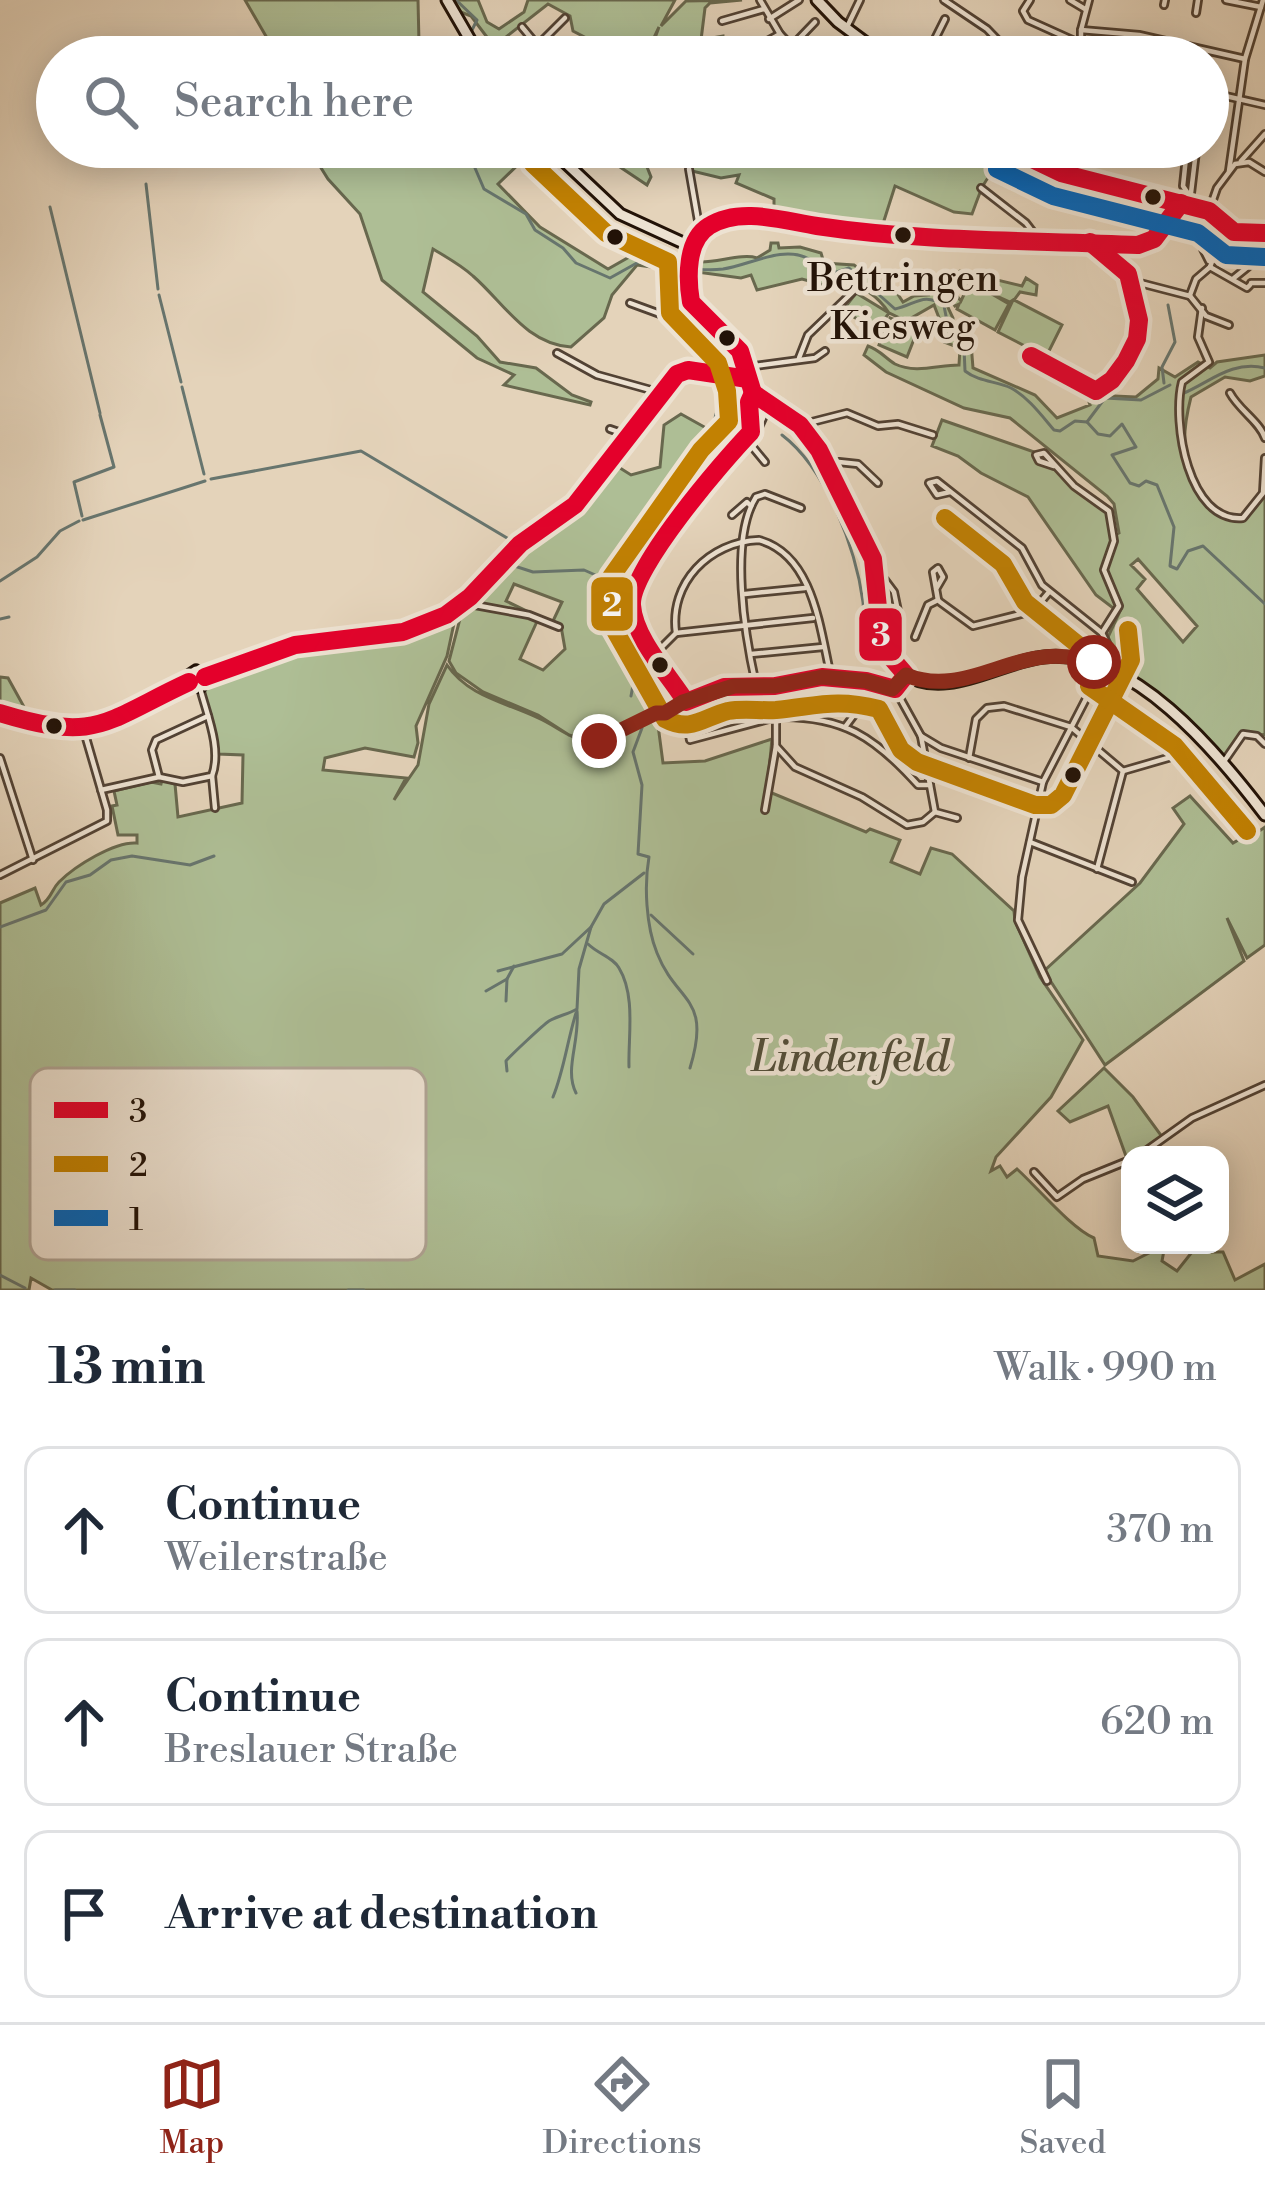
<!DOCTYPE html>
<meta charset="utf-8">
<style>
body{margin:0;font-family:"Libre Bodoni",serif;background:#f2f2f3;color:#1f2937}
.controls{position:absolute;right:36px;bottom:36px;display:grid;overflow:hidden;border-radius:24px;box-shadow:0 6px 30px #0003}
.controls button{width:108px;height:108px;display:grid;place-items:center;padding:0;border:0;border-bottom:3px solid #e0e1e3;background:#fff;color:#1f2937;font:60px sans-serif}
.stop{position:absolute;width:36px;height:36px;margin:-27px;border:9px solid #8f2418;border-radius:50%;background:#fff}
.stop.end{background:#8f2418;border-color:#fff;box-shadow:0 3px 12px #0008}
.list{margin:0;padding:0;list-style:none}
h2{display:flex;justify-content:space-between;align-items:center;height:156px;margin:0;padding:0 48px;font-size:51px}
h2 small{font-size:39px;font-weight:400;color:#747a83}
.list li{display:grid;grid-template-columns:78px 1fr auto;gap:36px;align-items:center;box-sizing:border-box;height:168px;margin:0 24px 24px;padding:0 24px;border:3px solid #e0e1e3;border-radius:24px}
.list b{display:block;font-size:45px;white-space:nowrap}
.list p{margin:0;font-size:39px;white-space:nowrap;color:#747a83}
.list em{font-size:39px;font-style:normal;color:#747a83}
.icon{flex:none;width:66px;height:66px;fill:none;stroke:currentColor;stroke-width:2;stroke-linecap:round;stroke-linejoin:round}
.map{position:relative;flex:none;width:1265px;height:1290px;overflow:hidden}
.search{position:absolute;background:#fff;box-shadow:0 6px 30px #0003;left:36px;right:36px;top:36px;height:132px;display:flex;align-items:center;gap:30px;box-sizing:border-box;padding:0 42px;border-radius:66px;color:#747a83;font-size:45px}
.sheet{height:732px;background:#fff}
nav{display:flex;justify-content:space-around;align-items:center;box-sizing:border-box;height:168px;border-top:3px solid #e0e1e3;background:#fff;font-size:33px;color:#747a83}
nav a{display:grid;justify-items:center;gap:6px}
nav .on{color:#8f2418}
.map>svg:first-child{display:block}
.green{fill:#aebe95;stroke:#68684e;stroke-width:3;fill-rule:evenodd}
.lines{fill:none;stroke-linecap:round;stroke-linejoin:round}
.stream{stroke:#67756e;stroke-width:3}
.street-casing{stroke:#524234;stroke-width:10}
.secondary-casing{stroke:#221207;stroke-width:15}
.street{stroke:#ede2d2;stroke-width:4.5}
.secondary{stroke:#ede2d2;stroke-width:9}
.bus-1-casing{stroke:#ede2d2;stroke-width:27}
.bus-2-casing{stroke:#ede2d2;stroke-width:27}
.bus-3-casing{stroke:#ede2d2;stroke-width:27}
.bus-1{stroke:#e4002b;stroke-width:18}
.bus-2{stroke:#c28102;stroke-width:18}
.bus-3{stroke:#0065bd;stroke-width:18}
.route{stroke:#8f2418;stroke-width:15}
.bus-dot{fill:#221207;stroke:#ede2d2;stroke-width:4.5}
.labels{text-anchor:middle;stroke-width:9;stroke-linejoin:round;paint-order:stroke}
.bus-label{font-size:39px;fill:#221207;stroke:#ede2d2}
.park-label{font-size:42px;font-style:italic;fill:#534e39;stroke:#ede2d2}
.key{fill:#ede2d2;stroke:#b0a495;stroke-width:3}
.key-label{font-size:33px;fill:#221207}
.line-badge{stroke:#ede2d2;stroke-width:4.5}
.badge-label{font-size:33px;text-anchor:middle;font-weight:bold;fill:#fff}
</style>
<div class="map">
<svg width="1265" height="1290" viewBox="0 0 1265 1290">
<rect width="100%" height="100%" fill="#e4d3ba"/>
<filter id="stains"><feTurbulence type="fractalNoise" baseFrequency=".00167" numOctaves="4"/><feColorMatrix values="0 0 0 0 .2 0 0 0 0 .09 0 0 0 0 .02 0 0 0 .5 -.17"/></filter>
<radialGradient id="worn" r=".72"><stop offset=".6" stop-color="#630" stop-opacity="0"/><stop offset="1" stop-color="#630" stop-opacity=".3"/></radialGradient>
<!-- green -->
<g class="green">
<path d="M245,0H418L419,43L426,57H278Z"/>
<path d="M451,0H478L487,22L499,29L524,12L528,0H675L661,26L686,1L742,0L710,3L705,8L701,40L723,36L724,52L715,57H648L659,27L645,57H598L594,42L573,31L570,16L548,4L506,37L521,57H502L471,16L458,11Z"/>
<path d="M308,147H516L527,156L498,184L540,227L608,269L638,252L689,262L688,272L637,265L612,295L604,318L571,347C526,344 504,303 473,276C461,265 446,257 433,249L423,292L477,336L500,362L536,368L572,395L591,402L590,405L504,385L514,375L477,358L382,280L360,214L328,179Z"/>
<path d="M590,147H678L686,163L633,152L645,162L651,177L647,185Z"/>
<path d="M682,147L992,148L1030,163C987,164 985,179 972,214L954,212L895,186L881,230L774,215V199L736,183L739,175L721,178L692,171Z"/>
<path d="M771,243H778L779,248L800,247L821,253L824,263L854,265L869,276L870,283L897,293L903,302L914,296L928,295L926,291L934,288L941,278H950L960,271L1022,286L1026,278L1037,285L1036,295L1020,292L1014,300L1062,325L1046,357L998,332L1013,300L1010,302L990,293L1009,304L995,330L957,309L959,304L955,306L946,294L952,290L961,301L968,286L959,290L947,285L943,297L953,318V329L971,343L973,368L1035,395L1057,418L1090,405L1088,399L1093,395L1136,397L1158,379L1159,368L1175,377L1198,362L1210,368L1217,362L1265,355V376L1250,381L1225,377L1191,397C1178,447 1182,484 1226,518L1242,520L1265,490V735L1246,732L1224,760L1193,726L1112,667L1108,637L1121,609L1120,600L1117,611L1096,595L1028,497L981,473L958,456L932,446L942,420L1037,453L1036,458L1054,466L1079,490L1102,503L1112,516L1115,535L1119,533L1114,504L1107,496L1010,418L964,408L886,372L864,355L868,346C880,350 885,358 895,364C916,374 938,365 959,365L960,348L944,342L937,332L941,323L934,305L906,321L889,313L876,331L843,310L856,293L889,313C878,296 861,285 842,281L835,288L802,279L757,290L751,275L741,278L697,272L699,262C717,263 742,253 757,258L770,250ZM1138,559L1197,626L1183,642L1137,589L1145,579L1131,565Z"/>
<path d="M890,318L918,329L907,357L879,345Z"/>
<path d="M681,414L715,433L621,574L612,611L656,710L663,763L705,761L772,739L767,791L866,832L870,829L900,840L891,862L920,874L931,848L952,854L1014,911L1015,921L1040,977L1083,1040L1051,1097L996,1157L991,1171L1000,1166L1007,1177L1017,1169C1038,1188 1071,1228 1094,1238L1098,1256L1133,1261L1165,1245L1162,1261L1177,1271L1192,1252H1223L1235,1280L1265,1264V1290H52L31,1278L29,1290H0V903L35,888L41,905C52,898 51,890 59,882C75,866 115,841 137,843V835H118L112,806L117,805L114,791L151,782L161,784L162,780L175,784L178,817L242,803L243,755L218,754L204,692L215,679L295,650L404,637L456,614L447,656L416,726L418,743L414,757L365,748L325,758L323,770L406,778L394,800L418,765L429,704L447,665C468,696 504,702 536,717C563,729 563,737 596,743L569,735L538,715L483,692L456,673L449,661L462,611L469,600L504,561L553,525L612,463L631,475L660,467L664,425ZM514,584L562,602L553,621L561,626L565,649L543,670L520,659L539,617L506,601Z"/>
<path d="M0,677L8,678L29,716L38,715V724L0,711Z"/>
<path d="M1190,796L1233,843L1240,839L1244,842L1265,827V945L1247,958L1227,918L1244,961L1105,1065L1044,971L1140,883L1184,824L1173,808Z"/>
<path d="M1104,1068L1133,1097L1163,1138L1127,1159L1108,1106L1070,1122L1058,1111Z"/>
</g>
<g class="lines">
<!-- stream -->
<g class="stream">
<path d="M456,0L477,20L470,34"/>
<path d="M459,57L464,42"/>
<path d="M466,147L484,189L526,214L535,230L563,248L576,263L610,278L644,259C668,265 698,272 723,269C750,265 783,245 809,259L814,274L821,277L849,268L895,309C915,305 924,291 944,306L948,326L964,348L965,371C979,382 996,381 1011,388C1028,397 1042,416 1054,430L1060,431L1075,421L1087,422L1098,434L1110,436L1122,424L1136,447L1112,455L1130,483L1139,486L1146,481L1157,485L1174,527L1170,566L1177,569L1188,551L1203,546L1265,604"/>
<path d="M146,184L158,289"/>
<path d="M50,207L100,413"/>
<path d="M159,295L181,382"/>
<path d="M1164,383L1162,367L1175,342L1168,305"/>
<path d="M182,387L204,474"/>
<path d="M1184,393C1210,382 1232,360 1265,368"/>
<path d="M1087,422L1105,398L1141,400L1170,385"/>
<path d="M782,435C827,469 856,550 863,602C865,618 858,635 863,655"/>
<path d="M211,479L361,451L512,541"/>
<path d="M82,516L74,482L114,467L100,415"/>
<path d="M83,520L205,481"/>
<path d="M508,564L533,572L584,570L609,581"/>
<path d="M0,581L37,557L60,531L79,521"/>
<path d="M0,619L9,617"/>
<path d="M631,696L634,680L625,668L628,655L602,617L612,604L607,596L619,562L638,542L681,460L695,451L712,429L720,400L747,393"/>
<path d="M642,728L633,752L642,785L638,854L649,857C644,885 646,926 657,953C677,1004 712,996 690,1068"/>
<path d="M651,915L693,954"/>
<path d="M0,927L46,910L66,882L90,875L111,860L132,856L190,865L214,856"/>
<path d="M588,944C598,954 613,957 619,968C636,996 628,1037 629,1067"/>
<path d="M498,971L562,954L591,927L604,904L644,873"/>
<path d="M486,991L507,979L514,966"/>
<path d="M506,1001L507,979"/>
<path d="M507,1071L506,1061C511,1055 543,1025 549,1021C557,1016 569,1014 577,1009L579,969L591,927"/>
<path d="M576,1093C564,1069 580,1042 577,1011"/>
<path d="M553,1097C564,1070 567,1042 576,1013"/>
<path d="M0,1275L25,1288"/>
<path d="M55,1290H75"/>
<path d="M348,1290H364"/>
</g>
<!-- street casing -->
<g class="street-casing">
<g id="street">
<path d="M760,0L780,34L802,57"/>
<path d="M944,0L987,29L1014,57"/>
<path d="M1030,0L1023,11L1028,20L1079,43"/>
<path d="M1070,0L1085,9"/>
<path d="M1226,0L1261,7"/>
<path d="M1164,5L1165,0"/>
<path d="M1196,13L1198,0"/>
<path d="M769,19L799,0"/>
<path d="M722,21L764,9"/>
<path d="M522,27L547,57"/>
<path d="M847,27L860,0"/>
<path d="M1081,30L1139,35L1245,59"/>
<path d="M791,47L815,22"/>
<path d="M927,54L932,52L943,57"/>
<path d="M526,57L565,18"/>
<path d="M739,57L780,34"/>
<path d="M826,57L837,41"/>
<path d="M847,57L857,36"/>
<path d="M926,57L945,19"/>
<path d="M989,57L997,42"/>
<path d="M1081,57V30L1089,0"/>
<path d="M1208,92L1265,105"/>
<path d="M1187,148L1183,186L1189,195L1187,205"/>
<path d="M1241,161L1265,134"/>
<path d="M689,169L700,232"/>
<path d="M1229,171L1245,59L1263,0"/>
<path d="M1085,178L1090,147"/>
<path d="M981,188L1026,223L1039,240"/>
<path d="M1191,193L1196,151"/>
<path d="M1209,211L1217,188L1235,164L1249,162L1265,172"/>
<path d="M1092,243L1140,283L1190,296"/>
<path d="M1209,261L1203,249L1220,237"/>
<path d="M1210,267L1247,288L1250,285"/>
<path d="M1210,267L1225,226"/>
<path d="M1234,278L1265,253"/>
<path d="M1251,283H1265"/>
<path d="M1190,295L1196,279L1210,267"/>
<path d="M1190,296L1206,316L1229,325"/>
<path d="M630,303L660,314L691,302"/>
<path d="M1202,308L1198,337L1209,362L1182,382C1172,422 1188,523 1243,518L1263,493L1265,458"/>
<path d="M557,353L597,375L658,392"/>
<path d="M1031,356L1096,391L1106,387L1139,332L1128,274"/>
<path d="M799,358L808,335L858,287"/>
<path d="M747,367L815,358L825,351"/>
<path d="M753,393L749,402L753,420L751,432L720,464L691,508L643,568L632,596L639,629L669,671L683,702L690,740L776,717V746L795,767L862,797L907,825L923,822L935,812"/>
<path d="M1230,393C1239,410 1260,422 1265,438"/>
<path d="M749,399L760,409L763,418L751,445L765,462"/>
<path d="M800,425L847,413L878,426L898,424L933,435"/>
<path d="M610,429L630,436"/>
<path d="M839,462L858,464L878,483"/>
<path d="M1054,466L1039,461L1036,455L1044,453L1074,486L1109,511L1114,541L1104,570L1119,606L1102,633"/>
<path d="M950,492L937,495L929,483L937,481L1022,548L1042,585L1102,633L1108,645L1103,666L1043,782L1022,877L1018,920L1047,981"/>
<path d="M732,515L747,502L751,506"/>
<path d="M877,580H885L894,592L899,616"/>
<path d="M936,589L943,577L938,568L933,572L938,600L940,602L973,626L1033,611L1049,592"/>
<path d="M745,594L805,588"/>
<path d="M464,603L529,615L559,627"/>
<path d="M676,633L813,618"/>
<path d="M915,637L928,605L938,600"/>
<path d="M656,653L676,633C669,583 709,542 759,540C814,555 820,630 831,677"/>
<path d="M751,654L823,647"/>
<path d="M756,685C745,636 729,540 756,497L765,494L801,508"/>
<path d="M775,686L776,717C842,715 875,737 918,785H930"/>
<path d="M895,689L921,736L935,812L957,818"/>
<path d="M845,727L863,703"/>
<path d="M921,736L941,748L1043,782"/>
<path d="M599,741L656,713H665L683,702L734,686H775L831,677L895,689"/>
<path d="M0,758L33,860"/>
<path d="M969,758L976,719L987,708L1004,706L1071,727L1123,771L1097,869"/>
<path d="M1225,760L1243,734L1257,736L1265,744"/>
<path d="M1123,771L1185,753"/>
<path d="M212,776L215,808"/>
<path d="M159,777L152,750L156,740L208,716"/>
<path d="M101,790L159,777L183,782L212,776C222,749 207,715 200,688"/>
<path d="M765,810L776,746"/>
<path d="M1030,842L1132,882"/>
<path d="M0,875L107,821V810L84,731"/>
<path d="M1140,1155L1192,1118L1265,1085"/>
<path d="M1034,1172L1057,1197L1083,1179L1130,1160"/>
</g>
</g>
<!-- secondary casing -->
<g class="secondary-casing">
<g id="secondary">
<path d="M447,0L480,57"/>
<path d="M817,0L838,22L885,57"/>
<path d="M549,147L620,214L692,247"/>
<path d="M1007,147L1061,173L1209,211L1234,232L1265,233"/>
<path d="M692,247L691,302C702,318 720,324 731,339C745,356 743,381 757,396C769,410 789,414 802,427C830,455 856,517 871,555C886,592 863,647 903,673C945,702 1001,661 1044,657C1131,647 1218,753 1265,815"/>
<path d="M692,247L706,227L742,216L870,233L1138,245L1154,239L1181,203"/>
<path d="M205,677L196,671L190,675L189,682L200,687L205,677L295,645L403,632L446,615L470,597L520,544L575,505L677,374L688,370L748,379"/>
<path d="M0,713C106,750 100,720 189,682"/>
</g>
</g>
<!-- street -->
<use href="#street" class="street"/>
<!-- secondary -->
<use href="#secondary" class="secondary"/>
<!-- bus-1 casing -->
<g class="bus-1-casing">
<g id="bus-1">
<path d="M1007,147L1061,173L1209,211L1234,232L1265,233"/>
<path d="M1031,356L1096,391L1112,380L1126,361L1137,339L1139,320L1128,274L1090,242"/>
<path d="M753,393L800,425L819,450L873,559L882,647L906,675L895,689L866,681L822,677L775,686L724,687L686,702C669,675 634,638 632,605C630,569 723,461 751,432L749,402Z"/>
<path d="M753,393L740,351L691,302C687,278 686,240 709,226C740,206 784,221 817,226C923,242 1031,240 1138,245L1154,239L1181,203"/>
<path d="M205,677L295,645L403,632L446,615L470,597L520,544L575,505L677,374L688,370L748,379"/>
<path d="M0,713C98,743 103,722 189,682"/>
</g>
</g>
<!-- bus-2 casing -->
<g class="bus-2-casing">
<g id="bus-2">
<path d="M533,164L606,233L668,262L670,313L718,363L727,391L729,421L701,450L611,577L613,627L665,719C691,733 704,717 728,711C743,708 760,711 776,710C817,706 836,698 879,709L901,750L917,762L1035,805H1051L1063,795L1131,660L1128,630"/>
<path d="M945,518L1003,564L1025,602L1087,652"/>
<path d="M1089,686L1175,746L1247,831"/>
</g>
</g>
<!-- bus-3 casing -->
<g class="bus-3-casing">
<path id="bus-3" d="M997,169L1053,196L1198,233L1226,255L1264,257"/>
</g>
<!-- bus-1 -->
<use href="#bus-1" class="bus-1"/>
<!-- bus-2 -->
<use href="#bus-2" class="bus-2"/>
<!-- bus-3 -->
<use href="#bus-3" class="bus-3"/>
</g>
<g class="lines">
<!-- route -->
<path class="route" d="M599,741L656,713H665L683,702L734,686H775L822,677L866,681L892,689L906,675C952,694 993,665 1037,658C1057,654 1075,657 1094,662"/>
</g>
<!-- markers -->
<g class="bus-dot">
<circle cx="1153" cy="197" r="10"/>
<circle cx="903" cy="235" r="10"/>
<circle cx="615" cy="237" r="10"/>
<circle cx="727" cy="338" r="10"/>
<circle cx="660" cy="665" r="10"/>
<circle cx="54" cy="726" r="10"/>
<circle cx="1073" cy="775" r="10"/>
</g>
<g class="labels">
<!-- bus labels -->
<g class="bus-label">
<text x="903" y="291">Bettringen<tspan x="903" dy="48">Kiesweg</tspan></text>
</g>
<!-- park labels -->
<g class="park-label">
<text x="850" y="1071">Lindenfeld</text>
</g>
</g>
<!-- legend -->
<rect x="30" y="1068" width="396" height="192" rx="18" class="key"/>
<rect x="54" y="1102" width="54" height="16" fill="#e4002b"/>
<rect x="54" y="1156" width="54" height="16" fill="#c28102"/>
<rect x="54" y="1210" width="54" height="16" fill="#0065bd"/>
<g class="key-label">
<text x="129" y="1122">3</text>
<text x="129" y="1176">2</text>
<text x="129" y="1230">1</text>
</g>
<g class="line-badge">
<rect x="589" y="575" width="46" height="58" rx="12" fill="#c28102"/>
<rect x="857" y="606" width="47" height="57" rx="12" fill="#e4002b"/>
</g>
<g class="badge-label">
<text x="612" y="616">2</text>
<text x="881" y="646">3</text>
</g>
<rect width="100%" height="100%" filter="url(#stains)"/>
<rect width="100%" height="100%" fill="url(#worn)"/>
</svg>
<div class="controls">
<button><svg class="icon" aria-label="layers" viewBox="0 0 24 24"><path d="M12 4l9 5-9 5-9-5zM3 14l9 5 9-5"/></svg></button>
</div>
<div class="stop" style="left:1094px;top:662px"></div>
<div class="stop end" style="left:599px;top:741px"></div>
<div class="search"><svg class="icon" aria-label="search" viewBox="0 0 24 24"><circle cx="10" cy="10" r="6"/><path d="M15 15l6 6"/></svg>Search here</div>
</div>
<section class="sheet">
<h2>13 min<small>Walk · 990 m</small></h2>
<ul class="list">
<li><svg class="icon" aria-label="ahead" viewBox="0 0 24 24"><path d="M12 20V5M6 11l6-6 6 6"/></svg><div><b>Continue</b><p>Weilerstraße</p></div><em>370 m</em></li>
<li><svg class="icon" aria-label="ahead" viewBox="0 0 24 24"><path d="M12 20V5M6 11l6-6 6 6"/></svg><div><b>Continue</b><p>Breslauer Straße</p></div><em>620 m</em></li>
<li><svg class="icon" aria-label="arrive" viewBox="0 0 24 24"><path d="M6 21V4h12l-3 4 3 4H6"/></svg><div><b>Arrive at destination</b></div></li>
</ul>
</section>
<nav>
<a class="on"><svg class="icon" aria-label="map" viewBox="0 0 24 24"><path d="M3 6l6-2 6 2 6-2v14l-6 2-6-2-6 2zM9 4v14M15 6v14"/></svg>Map</a>
<a><svg class="icon" aria-label="directions" viewBox="0 0 24 24"><path d="M12 3l9 9-9 9-9-9zM9 14v-3h6M13 9l2 2-2 2"/></svg>Directions</a>
<a><svg class="icon" aria-label="saved" viewBox="0 0 24 24"><path d="M7 4h10v16l-5-4-5 4z"/></svg>Saved</a>
</nav>
